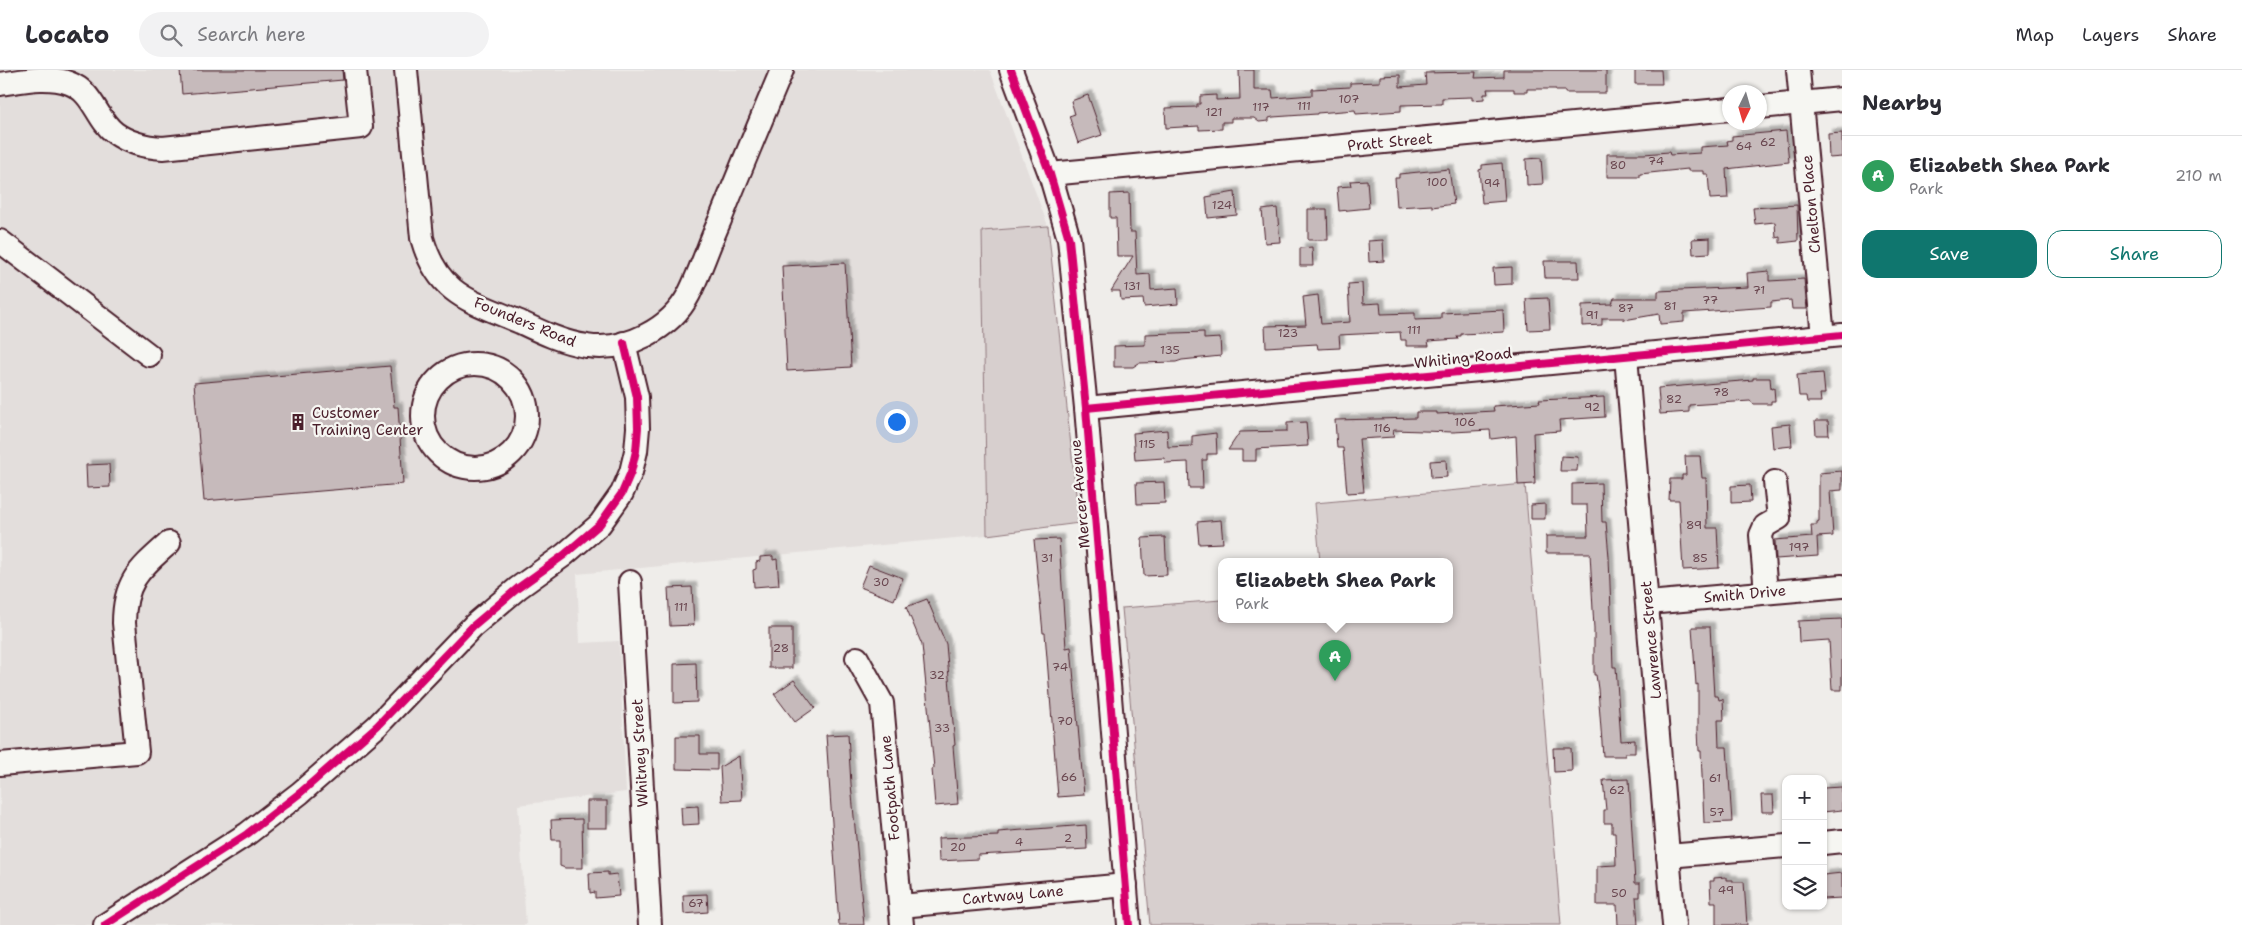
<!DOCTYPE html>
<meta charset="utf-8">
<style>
body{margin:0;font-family:"Shantell Sans",sans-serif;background:#f2f2f3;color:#2b2b33}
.controls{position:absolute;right:15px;bottom:15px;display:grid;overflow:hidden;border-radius:10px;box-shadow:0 1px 4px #0004}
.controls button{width:45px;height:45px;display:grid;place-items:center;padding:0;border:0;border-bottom:1px solid #e1e1e2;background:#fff;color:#2b2b33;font:25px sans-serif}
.compass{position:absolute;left:1722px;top:15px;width:45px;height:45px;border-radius:50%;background:#fff;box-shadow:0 1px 4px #0004;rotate:185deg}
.you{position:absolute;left:896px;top:351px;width:18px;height:18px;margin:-12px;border:4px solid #fff;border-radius:50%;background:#1a73e8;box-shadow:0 0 0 8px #1a73e833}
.badge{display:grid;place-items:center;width:32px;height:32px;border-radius:50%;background:#0f766e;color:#fff;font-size:16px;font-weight:700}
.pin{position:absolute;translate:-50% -41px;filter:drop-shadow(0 1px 2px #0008)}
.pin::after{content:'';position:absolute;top:26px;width:18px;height:15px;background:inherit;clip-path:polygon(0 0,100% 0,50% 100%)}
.popup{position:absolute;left:1218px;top:488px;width:235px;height:65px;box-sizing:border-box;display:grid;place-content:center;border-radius:10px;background:#fff;filter:drop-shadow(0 1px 4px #0005);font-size:16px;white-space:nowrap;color:#7c7c81}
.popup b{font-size:19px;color:#2b2b33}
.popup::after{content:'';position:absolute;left:50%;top:100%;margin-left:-10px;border:10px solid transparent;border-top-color:#fff}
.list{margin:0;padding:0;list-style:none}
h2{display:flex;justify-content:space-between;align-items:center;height:65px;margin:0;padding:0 20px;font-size:21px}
h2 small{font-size:16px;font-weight:400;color:#7c7c81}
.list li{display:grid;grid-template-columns:32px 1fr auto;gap:15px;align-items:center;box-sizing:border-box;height:80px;padding:0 20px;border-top:1px solid #e1e1e2}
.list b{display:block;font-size:19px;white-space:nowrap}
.list p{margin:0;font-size:16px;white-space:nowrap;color:#7c7c81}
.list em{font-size:16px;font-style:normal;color:#7c7c81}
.actions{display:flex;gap:10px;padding:15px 20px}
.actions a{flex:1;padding:11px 0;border:1px solid #0f766e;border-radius:15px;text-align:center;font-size:18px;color:#0f766e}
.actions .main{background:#0f766e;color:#fff}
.icon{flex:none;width:28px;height:28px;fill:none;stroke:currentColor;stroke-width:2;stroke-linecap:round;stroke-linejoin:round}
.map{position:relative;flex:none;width:1842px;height:855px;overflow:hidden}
header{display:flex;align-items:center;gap:30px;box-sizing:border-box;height:70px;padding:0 25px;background:#fff;border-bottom:1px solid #e1e1e2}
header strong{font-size:24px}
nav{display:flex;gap:28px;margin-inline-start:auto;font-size:18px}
.search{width:350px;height:45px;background:#f2f2f3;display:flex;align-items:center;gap:12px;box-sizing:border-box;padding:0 18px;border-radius:28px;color:#7c7c81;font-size:19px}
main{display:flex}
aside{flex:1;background:#fff}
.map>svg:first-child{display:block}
.built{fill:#e3dedc}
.green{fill:#d7cfce;stroke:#90777c}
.building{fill:#c6babb;stroke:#4a1f2b;filter:url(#shadow)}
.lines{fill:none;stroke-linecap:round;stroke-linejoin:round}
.minor-casing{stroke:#4a1f2b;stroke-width:26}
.minor{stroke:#f6f6f2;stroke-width:22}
.cycleway-casing{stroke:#f6f6f2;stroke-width:11}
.cycleway{stroke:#d6006c;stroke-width:8}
.labels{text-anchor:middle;stroke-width:4.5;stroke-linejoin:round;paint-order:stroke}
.number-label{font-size:12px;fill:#69464f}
.street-label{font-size:15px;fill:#4a1f2b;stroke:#f6f6f2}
.poi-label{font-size:15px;fill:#4a1f2b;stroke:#f6f6f2;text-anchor:start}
</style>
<header>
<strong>Locato</strong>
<div class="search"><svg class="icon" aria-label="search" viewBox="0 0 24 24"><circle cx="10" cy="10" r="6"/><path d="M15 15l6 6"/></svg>Search here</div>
<nav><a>Map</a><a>Layers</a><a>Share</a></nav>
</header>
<main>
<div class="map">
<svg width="1842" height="855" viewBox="0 0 1842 855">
<defs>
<filter id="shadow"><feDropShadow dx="4.5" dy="-4.5" stdDeviation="1" flood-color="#0004"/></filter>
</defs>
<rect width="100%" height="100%" fill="#efedea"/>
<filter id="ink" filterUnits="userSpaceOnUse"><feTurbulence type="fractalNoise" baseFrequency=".02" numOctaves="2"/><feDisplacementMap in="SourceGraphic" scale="10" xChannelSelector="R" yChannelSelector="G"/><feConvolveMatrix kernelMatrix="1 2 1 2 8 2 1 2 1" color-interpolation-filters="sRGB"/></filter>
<g filter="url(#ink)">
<!-- built -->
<path class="built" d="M0,0H990L1048,156L982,162L987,465L577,504L580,573L619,571L626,722L518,735L526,855H0Z"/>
<!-- green -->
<g class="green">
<path d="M1048,156L1079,453L987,465L982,161Z"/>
<path d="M1525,414L1561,855H1150L1122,538L1221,530V550H1449V492H1320L1315,433Z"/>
</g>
<!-- building -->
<g class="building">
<path d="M180,0H342L343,10L182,24Z"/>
<path d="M1239,0H1254V20H1272L1273,28L1312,25V19L1350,17V13L1380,12V6L1400,5V17L1426,15L1425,3L1476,2L1475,8L1504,7V0H1606V23H1565V21H1556V19H1527V22H1514V19H1487L1488,24H1484V29L1472,30V27L1442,28V34L1401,35V41L1356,44L1355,40L1317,43V44L1273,47L1269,48V51L1259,52L1254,48H1231V52H1222V59L1199,60V56L1166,58L1165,38L1197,37V34H1200V26L1216,25V30L1240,29Z"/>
<path d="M1635,0H1661L1662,14H1635Z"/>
<path d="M1088,25L1102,65L1078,73L1069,46L1075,44L1071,31Z"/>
<path d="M1786,61L1789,92L1726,99L1728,128L1710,129L1708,104H1704V101H1688V99L1640,104V107H1607V84H1644L1669,82L1670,85L1700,83V77L1728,75L1727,71L1732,70V66Z"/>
<path d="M1842,63V87L1829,88L1828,64Z"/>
<path d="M1541,88L1543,114L1527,115L1526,89Z"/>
<path d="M1502,93L1505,131L1482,133L1479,100L1482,99V95Z"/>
<path d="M1449,99L1454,134L1432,137V135L1397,137L1395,108H1399V104Z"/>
<path d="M1367,110L1369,138L1339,141L1337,117L1351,116L1350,111Z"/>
<path d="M1235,122L1237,145L1208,148L1206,127Z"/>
<path d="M1129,123L1130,162H1135L1137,205L1150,204L1151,220L1177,218L1178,234L1144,237L1143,229L1121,230L1120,221H1111L1133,186H1117L1116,148H1110V124Z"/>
<path d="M1797,135L1798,171L1780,173V167L1776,168L1775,152L1755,154L1753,138Z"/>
<path d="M1277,138L1280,172L1265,173L1262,140Z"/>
<path d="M1308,139H1327L1328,170H1308Z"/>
<path d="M1710,168V183L1693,184L1692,169Z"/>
<path d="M1383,170L1384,191L1369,192L1368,171Z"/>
<path d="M1312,177L1313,196H1300V178Z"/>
<path d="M1544,191H1578L1579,208H1545Z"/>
<path d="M845,193L851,297L787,301L782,196Z"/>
<path d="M1512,197V214L1494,215L1493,198Z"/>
<path d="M1769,201V211L1804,209L1807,239H1792L1791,230L1771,232V237L1684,243V252L1660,254L1659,244L1624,250V248H1602V255L1582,256V235L1612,234L1614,228H1658V221L1748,217L1747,203Z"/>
<path d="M1362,213L1363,234L1380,233L1381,244L1415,243V250L1441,249V243L1503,240L1504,262L1461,264V266H1457L1458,269L1428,271L1429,276H1406V270H1401L1400,262L1339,265L1340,278L1318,279L1317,274L1266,277L1265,256L1306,255L1303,227L1318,225L1321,254L1350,252L1348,214Z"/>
<path d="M1548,228L1550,259L1528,260L1526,229Z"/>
<path d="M1204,262V269L1220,268L1221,286L1182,290L1176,292L1139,293L1133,297H1114V276L1145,275V264Z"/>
<path d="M390,296L394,337H398L403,414L204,431L194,313Z"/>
<path d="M1823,303L1825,324H1820L1821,332H1807L1806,326H1799L1797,305Z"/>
<path d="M1753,308H1770L1771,319L1774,318L1775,331H1771V334H1754L1750,331L1689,335V342L1660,344L1658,318L1753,310Z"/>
<path d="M1604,327L1605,347L1559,350L1560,361L1533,363L1535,414L1518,415L1516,366L1491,369L1490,360L1453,362L1393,360L1394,367L1359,369L1364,422L1347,423L1343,378H1337L1335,350L1416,348V342H1437V344L1494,341L1493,336L1540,333L1539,330Z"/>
<path d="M1815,351H1828L1829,365H1816Z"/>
<path d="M1306,352L1308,376L1256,379V391H1242V380H1228L1240,362L1287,361V353Z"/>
<path d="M1790,354L1792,376L1773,378L1771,356Z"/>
<path d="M1167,360L1168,377L1192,376V366L1216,363L1217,384H1207V390H1202L1203,418H1189L1188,392L1165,393L1164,388L1135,390L1133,363Z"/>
<path d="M1561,386L1578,387L1577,401H1560Z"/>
<path d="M1685,386H1700L1702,408H1706L1707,458H1717L1719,498L1683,500L1679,430H1669L1670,409H1682V405H1686Z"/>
<path d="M1446,390L1447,407L1431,408L1430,391Z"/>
<path d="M109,394L110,417L87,418L86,395Z"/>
<path d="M1842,401V420L1830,421L1833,466L1817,467L1818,486L1776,489L1775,470L1812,467L1811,455H1817V452L1819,451V403Z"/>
<path d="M1164,412L1165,433L1137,434L1136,413Z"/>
<path d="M1601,413L1602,452H1606L1609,487L1613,597H1616L1621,671L1635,670V683H1625V686H1603L1598,619L1596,605H1594V559L1590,483H1546V466H1588L1587,435H1572V414Z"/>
<path d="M1750,415L1751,432L1731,433V416Z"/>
<path d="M1545,434V449H1531V435Z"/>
<path d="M1221,450L1223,473L1199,474L1197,452Z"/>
<path d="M1165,467L1167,505L1144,506L1142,468Z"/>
<path d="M1059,469L1066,578L1071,577L1084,725L1058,727L1045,563H1043L1034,470Z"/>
<path d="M773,486V490L777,489L779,515L754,517L753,500L756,499V492L760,491V487Z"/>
<path d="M869,495L903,508L894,530L860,517Z"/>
<path d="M692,517L694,555L670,556L668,518Z"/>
<path d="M927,529L946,574L955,675L953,676L958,734L935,736L932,699L934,698L922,575L906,537Z"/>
<path d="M1842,549V620H1832L1829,570L1799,572L1798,551Z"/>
<path d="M1692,557H1710L1714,626H1718L1719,630L1723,629L1724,650H1718L1719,677H1727L1732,752L1704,753L1701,681H1699L1698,660V614L1696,615Z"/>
<rect x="769" y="558" width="23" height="40"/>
<path d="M696,593L697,632L674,633V594Z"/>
<path d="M794,610L815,638L795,652L774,624Z"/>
<path d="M848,664L851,714L864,855H839L826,665Z"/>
<path d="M676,666H700V684H717V700L676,699Z"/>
<path d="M1553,678H1571L1572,701L1554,702Z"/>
<path d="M739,686L742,730L722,731L720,697Z"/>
<path d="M1629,709L1635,813H1640V827H1636L1638,855H1618L1617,835H1597V796L1616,795L1615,763H1612V753H1604V740H1606L1603,710Z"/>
<path d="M1842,717V740L1823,742V718Z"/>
<path d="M1761,725H1773L1774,742H1762Z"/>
<rect x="587" y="731" width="20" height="27"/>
<path d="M698,736L699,754L682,755L681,737Z"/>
<path d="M582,749L583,798H565L560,796V770H552L551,750Z"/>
<path d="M1086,755L1087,779L978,785V789L939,791L938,768L998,766V762Z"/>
<path d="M608,802V805L617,804L619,826L595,828V822L590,823L589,803Z"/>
<path d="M1842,803V828L1823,829V805Z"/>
<path d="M1726,807V810H1733V812H1744L1747,855H1716V832H1711L1710,811H1714V808Z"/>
<path d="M707,824L708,842L684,844L683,825Z"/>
</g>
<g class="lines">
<!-- minor casing -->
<g class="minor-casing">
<g id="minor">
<path d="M406,0L422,168C438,225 470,231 520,252C541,262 564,273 587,276C626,282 671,259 689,224C701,200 709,174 720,150C740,100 761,50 782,0"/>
<path d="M1011,0L1050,104L1069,169L1086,338L1129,855"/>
<path d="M1798,0L1823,267"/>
<path d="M0,14C22,11 47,5 69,13C94,22 96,49 115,63C130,74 146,77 163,78L361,57L355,0"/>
<path d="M1760,37L1842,29"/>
<path d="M1050,104L1730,39"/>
<path d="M0,171L149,285"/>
<path d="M1626,286L1674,855"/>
<circle cx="475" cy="346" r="52"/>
<path d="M1086,338L1842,265"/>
<path d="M630,512L650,855"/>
<path d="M1766,522L1761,465L1765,456L1779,448L1775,412"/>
<path d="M1648,533L1842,516"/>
<path d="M857,588L882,633L902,855"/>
<path d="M0,694L137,682L124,553C124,511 140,499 169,473"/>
<path d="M1823,773L1842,771"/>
<path d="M1668,786L1786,776"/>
<path d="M901,836L1126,815"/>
<path d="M105,855L247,764L300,723L377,656L473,556L518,518L564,485L600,454L622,423L631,402L636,381L638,358L637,327L624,273"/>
</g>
</g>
<!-- minor -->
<use href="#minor" class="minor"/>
<!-- cycleway casing -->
<g class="cycleway-casing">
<g id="cycleway">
<path d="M1011,0L1050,104L1069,169L1086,338L1129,855"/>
<path d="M1086,338L1842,265"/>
<path d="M105,855L247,764L300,723L377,656L473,556L518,518L564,485L600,454L622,423L631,402L636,381L638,358L637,327L624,273"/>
</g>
</g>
<!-- cycleway -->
<use href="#cycleway" class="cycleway"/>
</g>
</g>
<!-- icons -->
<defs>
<g id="building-bare" transform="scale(1.35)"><path d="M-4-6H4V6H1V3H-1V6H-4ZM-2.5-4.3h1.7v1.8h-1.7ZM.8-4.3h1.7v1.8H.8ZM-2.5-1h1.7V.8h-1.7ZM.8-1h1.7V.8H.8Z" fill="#4a1f2b" stroke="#f6f6f2" stroke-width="2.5" paint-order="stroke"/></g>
</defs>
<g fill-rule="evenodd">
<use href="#building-bare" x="298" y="352"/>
</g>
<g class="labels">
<!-- number labels -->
<g class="number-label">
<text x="1349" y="33">107</text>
<text x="1304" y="40">111</text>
<text x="1261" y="41">117</text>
<text x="1214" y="46">121</text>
<text x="1768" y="76">62</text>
<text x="1744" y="80">64</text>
<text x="1656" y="95">74</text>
<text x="1618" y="99">80</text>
<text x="1437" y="116">100</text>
<text x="1492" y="117">94</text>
<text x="1222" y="139">124</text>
<text x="1132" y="220">131</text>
<text x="1759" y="224">71</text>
<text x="1710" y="234">77</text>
<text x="1670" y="240">81</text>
<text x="1626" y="242">87</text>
<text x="1592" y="249">91</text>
<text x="1414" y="264">111</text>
<text x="1288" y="267">123</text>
<text x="1170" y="284">135</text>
<text x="1721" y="326">78</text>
<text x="1674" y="333">82</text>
<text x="1592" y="341">92</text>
<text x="1465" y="356">106</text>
<text x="1382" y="362">116</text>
<text x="1147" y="378">115</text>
<text x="1694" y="459">89</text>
<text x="1799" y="481">197</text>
<text x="1047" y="492">31</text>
<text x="1700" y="492">85</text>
<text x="881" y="516">30</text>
<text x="681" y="541">111</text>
<text x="781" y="582">28</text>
<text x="1060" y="601">74</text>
<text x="937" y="609">32</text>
<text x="1065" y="655">70</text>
<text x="942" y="662">33</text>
<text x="1069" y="711">66</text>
<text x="1715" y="712">61</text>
<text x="1617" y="724">62</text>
<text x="1717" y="746">57</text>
<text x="1068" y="772">2</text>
<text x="1019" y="776">4</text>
<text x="958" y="781">20</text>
<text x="1726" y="824">49</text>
<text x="1619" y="827">50</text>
<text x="696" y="837">67</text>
</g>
<!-- street labels -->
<g class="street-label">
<text transform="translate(1390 72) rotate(-5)" y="5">Pratt Street</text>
<text transform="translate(1811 134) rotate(-95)" y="5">Chelton Place</text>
<text transform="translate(525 252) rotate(22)" y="5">Founders Road</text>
<text transform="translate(1463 288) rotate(-6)" y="5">Whiting Road</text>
<text transform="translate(1080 424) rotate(-95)" y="5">Mercer Avenue</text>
<text transform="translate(1745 524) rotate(-5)" y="5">Smith Drive</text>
<text transform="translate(1651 570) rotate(-95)" y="5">Lawrence Street</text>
<text transform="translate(640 683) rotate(-93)" y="5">Whitney Street</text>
<text transform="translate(890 718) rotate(-95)" y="5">Footpath Lane</text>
<text transform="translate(1013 825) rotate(-5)" y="5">Cartway Lane</text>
</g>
<!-- poi labels -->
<g class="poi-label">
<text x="312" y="348">Customer<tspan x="312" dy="17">Training Center</tspan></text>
</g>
</g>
</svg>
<div class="controls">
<button>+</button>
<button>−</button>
<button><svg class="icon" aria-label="layers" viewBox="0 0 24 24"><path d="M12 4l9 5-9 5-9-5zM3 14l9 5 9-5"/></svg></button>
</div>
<svg class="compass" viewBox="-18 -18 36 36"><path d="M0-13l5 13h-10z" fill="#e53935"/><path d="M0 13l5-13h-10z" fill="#7c7c81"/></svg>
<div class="you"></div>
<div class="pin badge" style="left:1335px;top:611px;background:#2e9e5b">A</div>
<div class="popup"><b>Elizabeth Shea Park</b>Park</div>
</div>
<aside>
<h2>Nearby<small></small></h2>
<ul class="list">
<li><span class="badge" style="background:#2e9e5b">A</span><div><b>Elizabeth Shea Park</b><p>Park</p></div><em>210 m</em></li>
</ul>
<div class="actions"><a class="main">Save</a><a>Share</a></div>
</aside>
</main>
